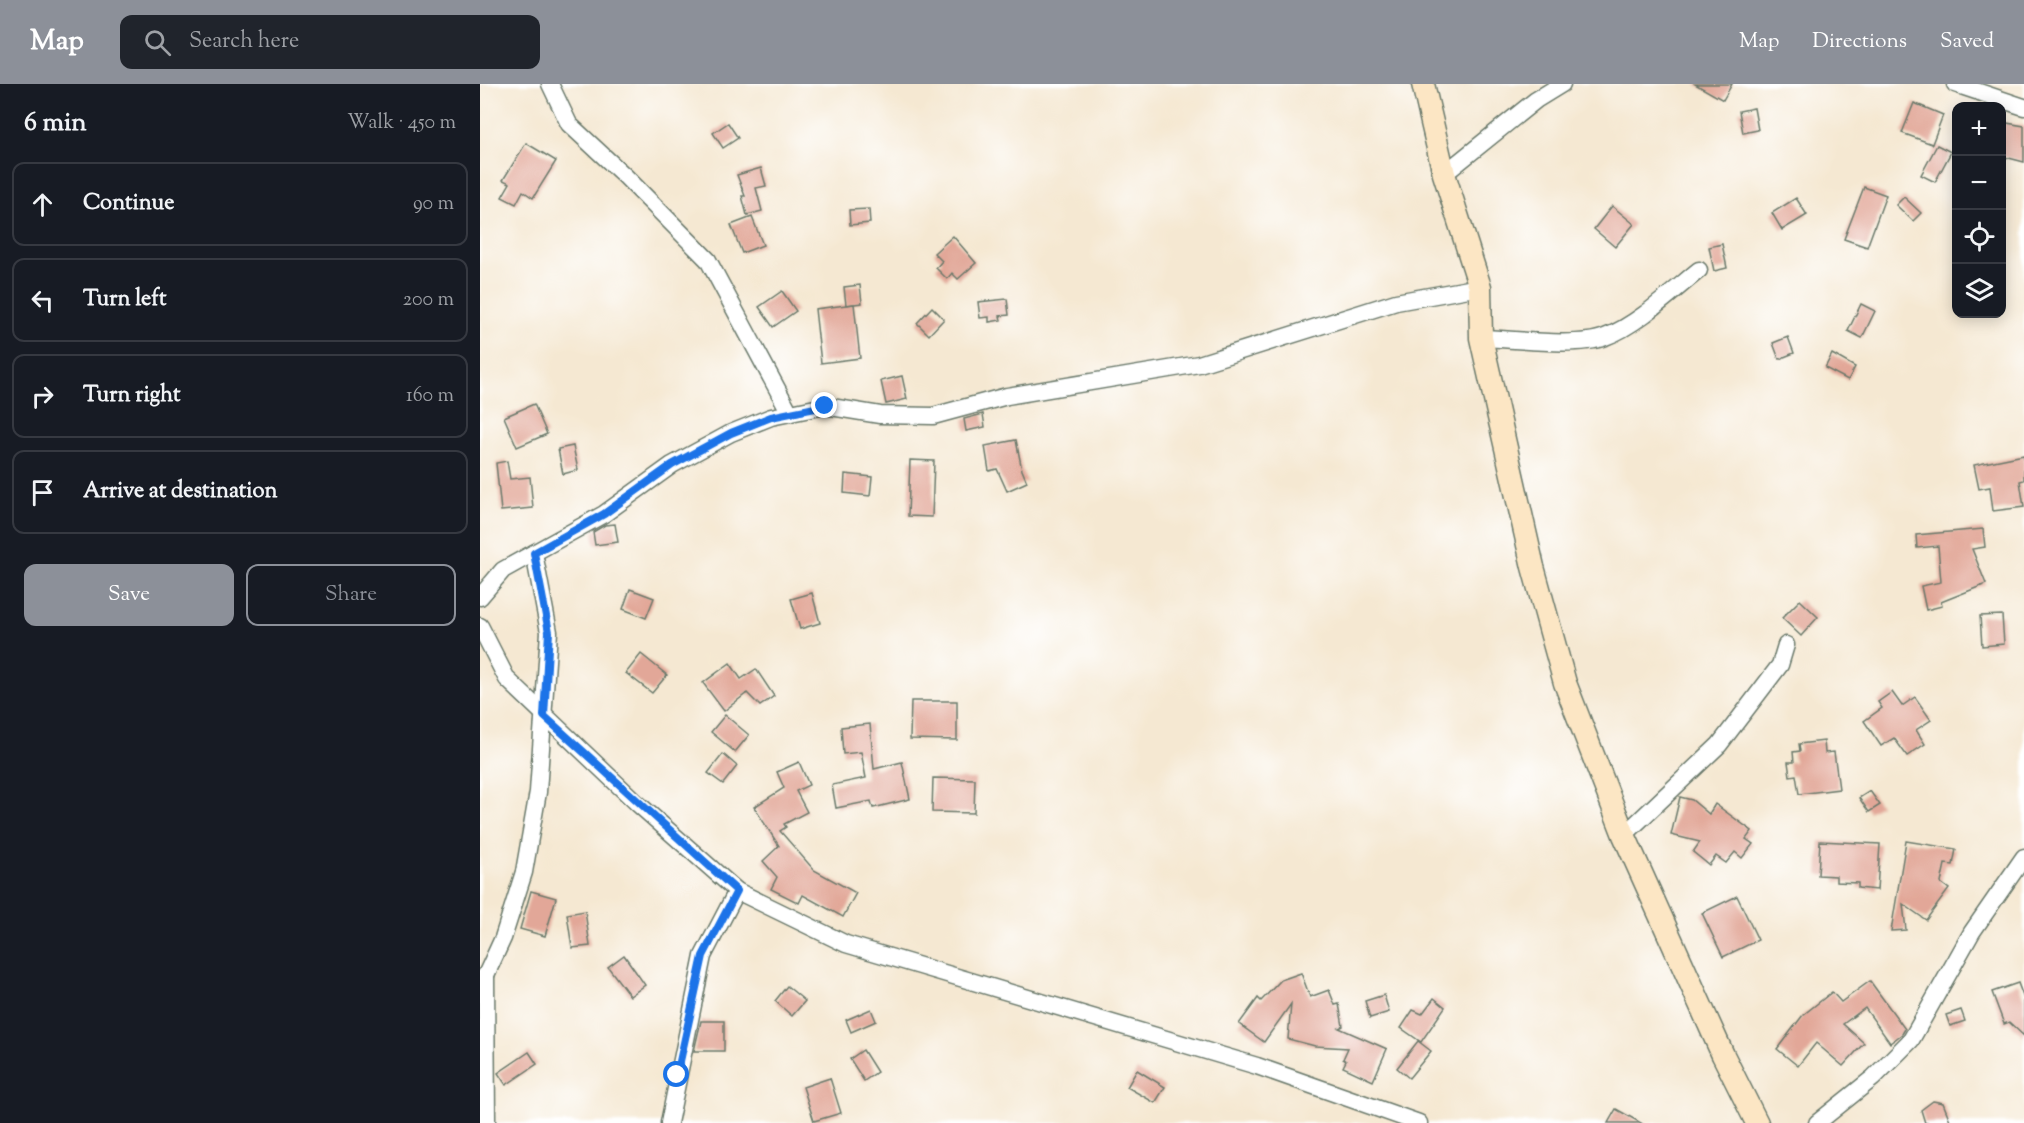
<!DOCTYPE html>
<meta charset="utf-8">
<style>
body{margin:0;font-family:"Sorts Mill Goudy",serif;background:#20242c;color:#f1f3f6}
.controls{position:absolute;right:18px;top:18px;display:grid;overflow:hidden;border-radius:12px;box-shadow:0 3px 15px #0003}
.controls button{width:54px;height:54px;display:grid;place-items:center;padding:0;border:0;border-bottom:2px solid #363941;background:#171b24;color:#f1f3f6;font:30px sans-serif}
.stop{position:absolute;width:18px;height:18px;margin:-14px;border:4px solid #1a73e8;border-radius:50%;background:#fff}
.stop.end{background:#1a73e8;border-color:#fff;box-shadow:0 2px 6px #0008}
.list{margin:0;padding:0;list-style:none}
h2{display:flex;justify-content:space-between;align-items:center;height:78px;margin:0;padding:0 24px;font-size:26px}
h2 small{font-size:20px;font-weight:400;color:#9ea1a6}
.list li{display:grid;grid-template-columns:39px 1fr auto;gap:18px;align-items:center;box-sizing:border-box;height:84px;margin:0 12px 12px;padding:0 12px;border:2px solid #363941;border-radius:12px}
.list b{display:block;font-size:22px;white-space:nowrap}
.list em{font-size:20px;font-style:normal;color:#9ea1a6}
.actions{display:flex;gap:12px;padding:18px 24px}
.actions a{flex:1;padding:14px 0;border:2px solid #8c9099;border-radius:12px;text-align:center;font-size:21px;color:#8c9099}
.actions .main{background:#8c9099;color:#fff}
.icon{flex:none;width:33px;height:33px;fill:none;stroke:currentColor;stroke-width:2;stroke-linecap:round;stroke-linejoin:round}
.map{position:relative;flex:none;width:1544px;height:1039px;overflow:hidden}
header{display:flex;align-items:center;gap:36px;box-sizing:border-box;height:84px;padding:0 30px;background:#8c9099;color:#fff}
header strong{font-size:28px}
nav{display:flex;gap:33px;margin-inline-start:auto;font-size:21px}
.search{width:420px;height:54px;background:#20242c;display:flex;align-items:center;gap:15px;box-sizing:border-box;padding:0 21px;border-radius:12px;color:#9ea1a6;font-size:22px}
main{display:flex}
aside{flex:1;background:#171b24}
.map>svg:first-child{display:block}
.building{fill:#e2a798}
.lines{fill:none;stroke-linecap:round;stroke-linejoin:round}
.street-casing{stroke:#6a796b;stroke-width:19}
.secondary-casing{stroke:#6a796b;stroke-width:25}
.street{stroke:#fff;stroke-width:16}
.secondary{stroke:#fce6c4;stroke-width:22}
.route{stroke:#1a73e8;stroke-width:8}
</style>
<header>
<strong>Map</strong>
<div class="search"><svg class="icon" aria-label="search" viewBox="0 0 24 24"><circle cx="10" cy="10" r="6"/><path d="M15 15l6 6"/></svg>Search here</div>
<nav><a>Map</a><a>Directions</a><a>Saved</a></nav>
</header>
<main>
<aside>
<h2>6 min<small>Walk · 450 m</small></h2>
<ul class="list">
<li><svg class="icon" aria-label="ahead" viewBox="0 0 24 24"><path d="M12 20V5M6 11l6-6 6 6"/></svg><div><b>Continue</b></div><em>90 m</em></li>
<li><svg class="icon" aria-label="left" viewBox="0 0 24 24"><path d="M17 20v-9H6M10 6l-5 5 5 5"/></svg><div><b>Turn left</b></div><em>200 m</em></li>
<li><svg class="icon" aria-label="right" viewBox="0 0 24 24"><path d="M7 20v-9h11M14 6l5 5-5 5"/></svg><div><b>Turn right</b></div><em>160 m</em></li>
<li><svg class="icon" aria-label="arrive" viewBox="0 0 24 24"><path d="M6 21V4h12l-3 4 3 4H6"/></svg><div><b>Arrive at destination</b></div></li>
</ul>
<div class="actions"><a class="main">Save</a><a>Share</a></div>
</aside>
<div class="map">
<svg width="1544" height="1039" viewBox="0 0 1544 1039">
<rect width="100%" height="100%" fill="#fff"/>
<filter id="ink" filterUnits="userSpaceOnUse"><feTurbulence type="fractalNoise" baseFrequency=".0167" numOctaves="2"/><feDisplacementMap in="SourceGraphic" scale="12" xChannelSelector="R" yChannelSelector="G"/><feConvolveMatrix kernelMatrix="1 2 1 2 8 2 1 2 1" color-interpolation-filters="sRGB"/></filter>
<filter id="wash" filterUnits="userSpaceOnUse"><feTurbulence type="fractalNoise" baseFrequency=".008" numOctaves="4" result="noise"/><feDisplacementMap in="SourceGraphic" scale="24" xChannelSelector="R" yChannelSelector="G"/><feGaussianBlur stdDeviation="1.35" result="paint"/><feColorMatrix in="noise" values="0 0 0 0 0 0 0 0 0 0 0 0 0 0 0 0 0 1.4 0 .05"/><feComposite in="paint" operator="in"/></filter>
<g filter="url(#wash)">
<rect width="100%" height="100%" fill="#f5e8d2"/>
<g id="blocks">
<!-- building -->
<g class="building">
<path d="M1215,0H1252L1243,16Z"/>
<path d="M1434,19L1463,31L1452,60L1422,49Z"/>
<path d="M1274,24L1278,46L1263,49L1259,27Z"/>
<path d="M1521,38L1544,42V78L1521,72Z"/>
<path d="M248,39L258,54L243,64L233,49Z"/>
<path d="M46,59L76,77L53,114L43,107L36,120L22,113L30,99L23,96Z"/>
<path d="M1457,61L1471,68L1455,98L1441,91Z"/>
<path d="M281,84L286,102L276,104L282,127L267,131L262,112H265L257,91Z"/>
<path d="M1384,103L1406,111L1387,163L1364,155Z"/>
<path d="M1424,113L1441,129L1433,137L1416,121Z"/>
<path d="M1316,114L1327,131L1302,146L1292,129Z"/>
<path d="M1132,122L1154,140L1135,163L1114,145Z"/>
<path d="M389,125L390,139L370,141L369,126Z"/>
<path d="M272,133L283,161L262,169L251,141Z"/>
<path d="M473,152L496,179L478,195L472,189L467,195L456,184L462,177L454,169Z"/>
<path d="M1242,160L1247,184L1234,187L1229,163Z"/>
<path d="M380,201L382,219L366,221L364,203Z"/>
<path d="M302,207L316,227L293,243L279,223Z"/>
<path d="M527,215L529,231L520,232L521,236L509,238V233L500,234L498,218Z"/>
<path d="M374,220L380,274L341,279L335,225Z"/>
<path d="M1381,220L1395,227L1382,254L1368,247Z"/>
<path d="M452,223L464,235L449,251L437,239Z"/>
<path d="M1308,253L1314,269L1299,275L1293,259Z"/>
<path d="M1352,270L1375,283L1368,296L1345,284Z"/>
<path d="M422,292L427,315L406,320L401,297Z"/>
<path d="M54,320L67,350L37,363L24,333Z"/>
<path d="M503,330L505,343L486,347L484,335Z"/>
<path d="M536,356L542,386L547,398L527,407L517,385L509,387L505,362Z"/>
<path d="M93,362L98,386L83,390L78,365Z"/>
<path d="M1544,371V396L1540,397L1544,423L1513,427L1510,403L1499,405L1494,381Z"/>
<path d="M430,376L454,377L452,433L428,432Z"/>
<path d="M27,377L30,395L50,393L53,424L21,427L16,379Z"/>
<path d="M365,390L392,393L390,412L364,409Z"/>
<path d="M135,440L138,458L115,461L113,448L125,441Z"/>
<path d="M1503,445L1505,463L1492,465L1506,500L1461,518L1462,522L1446,526L1441,502L1461,498L1458,462L1437,464L1436,451Z"/>
<path d="M150,505L174,514L166,534L143,525Z"/>
<path d="M332,509L340,539L320,545L311,515Z"/>
<path d="M1320,516L1338,533L1321,552L1302,534Z"/>
<path d="M1522,531L1524,560L1502,562L1500,532Z"/>
<path d="M161,570L187,591L172,609L146,589Z"/>
<path d="M250,579L261,595L276,585L294,612L280,622L267,609L244,627L223,599Z"/>
<path d="M1412,608L1422,622L1435,613L1451,636L1436,646L1445,660L1427,672L1414,654L1401,662L1384,637L1402,624L1398,618Z"/>
<path d="M431,617H477V656L430,655Z"/>
<path d="M245,631L269,651L255,668L231,648Z"/>
<path d="M390,640L394,685L422,678L430,715L393,724L391,717L356,724L352,701L386,694L381,668L363,670L361,643Z"/>
<path d="M1344,657L1345,669L1354,668L1359,705L1319,710L1316,691L1310,692L1308,678H1314L1313,668L1320,667L1319,660Z"/>
<path d="M243,670L257,682L243,700L228,689Z"/>
<path d="M319,678L329,701L316,707L327,728L304,740L306,743L300,747L334,786L376,809L363,833L323,811L319,819L291,805L297,793L283,777L299,762L274,723L304,704L297,688Z"/>
<path d="M453,694L495,695L494,729L452,728Z"/>
<path d="M1390,707L1400,721L1389,728L1379,714Z"/>
<path d="M1200,713L1212,716L1229,730L1235,720L1272,747L1266,755L1273,760L1262,774L1255,768L1246,779L1236,772L1229,781L1213,768L1220,758L1191,751Z"/>
<path d="M1340,757L1400,760L1397,806L1378,804V799L1356,798V792L1338,791Z"/>
<path d="M1426,757L1476,765L1473,781L1465,780L1461,799L1469,805L1446,836L1423,820L1426,846L1411,847Z"/>
<path d="M51,807L76,814L65,852L40,845Z"/>
<path d="M1257,812L1278,856L1243,873L1222,829Z"/>
<path d="M105,827L110,862L92,864L87,830Z"/>
<path d="M144,871L165,901L150,912L128,883Z"/>
<path d="M821,889L830,913L849,906L855,921L859,920L863,942L859,944L907,965L893,997L863,983L866,977L863,975L868,964L835,962L808,955L811,920L784,958L759,940L778,914L781,917L801,896Z"/>
<path d="M1390,897L1425,945L1422,950L1410,959L1385,924L1363,940L1384,959L1363,982L1336,959L1318,982L1297,965L1323,931L1352,908L1361,918Z"/>
<path d="M1538,899L1544,915V952L1529,938L1524,940L1512,908Z"/>
<path d="M307,902L325,917L312,932L295,917Z"/>
<path d="M904,911L909,928L890,934L885,917Z"/>
<path d="M954,914L965,923L941,958L921,944L933,926L942,930Z"/>
<path d="M391,925L396,937L371,948L366,936Z"/>
<path d="M1481,926L1485,937L1470,942L1466,931Z"/>
<path d="M221,937H244V967H214Z"/>
<path d="M938,957L951,967L929,994L917,984Z"/>
<path d="M383,966L397,988L384,997L370,975Z"/>
<path d="M49,968L57,980L26,1001L18,989Z"/>
<path d="M657,986L685,1003L675,1019L647,1003Z"/>
<path d="M350,994L361,1029L334,1037L323,1003Z"/>
<path d="M1453,1017L1463,1019L1471,1039H1445L1441,1026Z"/>
<path d="M1136,1025L1161,1039H1128Z"/>
</g>
</g>
</g>
<g filter="url(#ink)">
<use href="#blocks" fill-opacity="0" stroke="#6a796b" stroke-width="1.5"/>
<g class="lines">
<!-- street casing -->
<g class="street-casing">
<g id="street">
<path d="M70,0L89,40L146,93L228,176L310,329"/>
<path d="M1475,0L1544,23"/>
<path d="M964,90L1056,16L1082,0"/>
<path d="M1001,254C1034,255 1097,264 1125,253C1156,242 1193,207 1219,186"/>
<path d="M0,513L23,486L124,430L192,381L251,349L291,333L345,322L400,331L453,332L527,312L719,280L916,218L1000,203"/>
<path d="M0,542L27,595L157,719L257,807L366,860L777,982L939,1039"/>
<path d="M1144,751L1239,661L1300,581L1306,561"/>
<path d="M6,891L7,1039"/>
<path d="M0,897L6,891L23,854L44,788L58,708L69,548L54,469"/>
<path d="M189,1039L223,872L257,807"/>
<path d="M1337,1039L1393,994L1431,956L1492,848L1544,773"/>
</g>
</g>
<!-- secondary casing -->
<g class="secondary-casing">
<path id="secondary" d="M943,0L964,90L1000,203L1001,254L1053,483L1085,599L1144,751L1243,971L1277,1039"/>
</g>
<!-- street -->
<use href="#street" class="street"/>
<!-- secondary -->
<use href="#secondary" class="secondary"/>
</g>
</g>
<g class="lines" filter="url(#ink)">
<!-- route -->
<path class="route" d="M197,991L223,872L257,807L64,632L69,548L54,469L124,430L192,381L251,349L291,333L345,322"/>
</g>
</svg>
<div class="controls">
<button>+</button>
<button>−</button>
<button><svg class="icon" aria-label="locate" viewBox="0 0 24 24"><circle cx="12" cy="12" r="6"/><path d="M12 2v4M12 18v4M2 12h4M18 12h4"/></svg></button>
<button><svg class="icon" aria-label="layers" viewBox="0 0 24 24"><path d="M12 4l9 5-9 5-9-5zM3 14l9 5 9-5"/></svg></button>
</div>
<div class="stop" style="left:197px;top:991px"></div>
<div class="stop end" style="left:345px;top:322px"></div>
</div>
</main>
